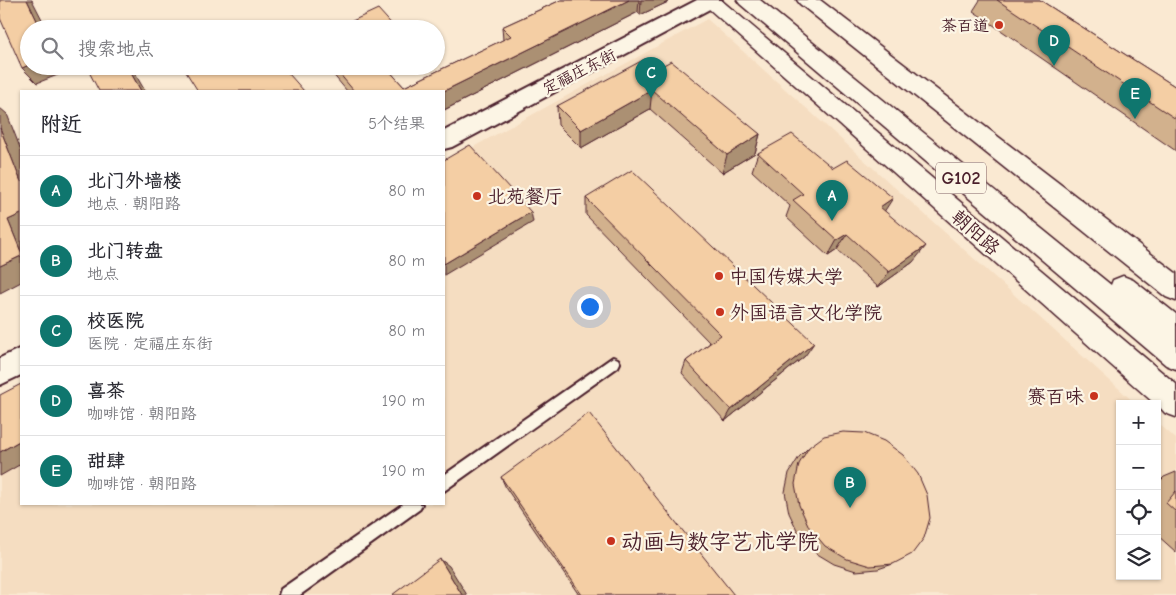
<!DOCTYPE html>
<html lang="zh">
<meta charset="utf-8">
<style>
body{margin:0;font-family:"Comic Neue","LXGW WenKai TC",sans-serif;background:#f2f2f3;color:#2b2b33}
.controls{position:absolute;right:15px;bottom:15px;display:grid;overflow:hidden;border-radius:0px;box-shadow:0 1px 4px #0004}
.controls button{width:45px;height:45px;display:grid;place-items:center;padding:0;border:0;border-bottom:1px solid #e1e1e2;background:#fff;color:#2b2b33;font:25px sans-serif}
.you{position:absolute;left:589px;top:306px;width:18px;height:18px;margin:-12px;border:4px solid #fff;border-radius:50%;background:#1a73e8;box-shadow:0 0 0 8px #1a73e833}
.badge{display:grid;place-items:center;width:32px;height:32px;border-radius:50%;background:#0f766e;color:#fff;font-size:16px;font-weight:700}
.pin{position:absolute;translate:-50% -41px;filter:drop-shadow(0 1px 2px #0008)}
.pin::after{content:'';position:absolute;top:26px;width:18px;height:15px;background:inherit;clip-path:polygon(0 0,100% 0,50% 100%)}
.list{margin:0;padding:0;list-style:none}
h2{display:flex;justify-content:space-between;align-items:center;height:65px;margin:0;padding:0 20px;font-size:21px}
h2 small{font-size:16px;font-weight:400;color:#7c7c81}
.list li{display:grid;grid-template-columns:32px 1fr auto;gap:15px;align-items:center;box-sizing:border-box;height:70px;padding:0 20px;border-top:1px solid #e1e1e2}
.list b{display:block;font-size:19px;white-space:nowrap}
.list p{margin:0;font-size:16px;white-space:nowrap;color:#7c7c81}
.list em{font-size:16px;font-style:normal;color:#7c7c81}
.icon{flex:none;width:28px;height:28px;fill:none;stroke:currentColor;stroke-width:2;stroke-linecap:round;stroke-linejoin:round}
.map{position:relative;flex:none;width:1176px;height:595px;overflow:hidden}
.search{position:absolute;background:#fff;box-shadow:0 1px 4px #0004;left:20px;top:20px;width:425px;height:55px;display:flex;align-items:center;gap:12px;box-sizing:border-box;padding:0 18px;border-radius:28px;color:#7c7c81;font-size:19px}
.panel{position:absolute;background:#fff;box-shadow:0 1px 4px #0004;left:20px;top:90px;width:425px;height:415px;border-radius:0px}
.map>svg:first-child{display:block}
.built{fill:#f5ddc1}
.lines{fill:none;stroke-linecap:round;stroke-linejoin:round}
.service-casing{stroke:#4a1f2b;stroke-width:4}
.minor-casing{stroke:#4a1f2b;stroke-width:4}
.tertiary-casing{stroke:#4a1f2b;stroke-width:3}
.trunk-casing{stroke:#4a1f2b;stroke-width:3}
.service{fill:#fcf5e5;fill-rule:evenodd}
.minor{fill:#fcf5e5;fill-rule:evenodd}
.tertiary{fill:#fcf5e5;fill-rule:evenodd}
.trunk{fill:#fcf5e5;fill-rule:evenodd}
.wall{fill:#d2b18d;stroke:#4a1f2b}
.shaded-wall{fill:#ab9073;stroke:#4a1f2b}
.building{fill:#f4cea4;stroke:#4a1f2b}
.poi-dot{fill:#c8321e;stroke:#fcf5e5;stroke-width:2}
.labels{text-anchor:middle;stroke-width:4.5;stroke-linejoin:round;paint-order:stroke}
.far-poi-label{font-size:16px;fill:#4a1f2b;stroke:#fcf5e5;text-anchor:end}
.far-street-label{font-size:16px;fill:#4a1f2b;stroke:#fcf5e5}
.shield{fill:#fcf5e5;stroke:#7f5f63;stroke-width:1}
.shield-label{font-size:18px;font-weight:bold;fill:#4a1f2b}
.poi-label{font-size:19px;fill:#4a1f2b;stroke:#fcf5e5;text-anchor:start}
.street-label{font-size:19px;fill:#4a1f2b;stroke:#fcf5e5}
.near-poi-label{font-size:22px;fill:#4a1f2b;stroke:#fcf5e5;text-anchor:start}
</style>
<div class="map">
<svg width="1176" height="595" viewBox="0 0 1176 595">
<rect width="100%" height="100%" fill="#fae9d2"/>
<filter id="ink" filterUnits="userSpaceOnUse"><feTurbulence type="fractalNoise" baseFrequency=".02" numOctaves="2"/><feDisplacementMap in="SourceGraphic" scale="10" xChannelSelector="R" yChannelSelector="G"/><feConvolveMatrix kernelMatrix="1 2 1 2 8 2 1 2 1" color-interpolation-filters="sRGB"/></filter>
<g filter="url(#ink)">
<!-- built -->
<path class="built" d="M707,19L1136,404H1120V576H1157V422L1176,439V595H0V401L21,390V504H444V163Z"/>
<g class="lines">
<!-- service casing -->
<g class="service-casing">
<g id="service">
<path d="M613,357L618,359L620,363L618,367L444,491V475Z"/>
<path d="M403,504H422L420,509L300,595H279L281,589Z"/>
</g>
</g>
<!-- minor casing -->
<g class="minor-casing">
<g id="minor">
<path d="M697,0H722L719,4L452,147L444,149V131Z"/>
<path d="M21,348V375L0,385V358Z"/>
</g>
</g>
<!-- tertiary casing -->
<g class="tertiary-casing">
<g id="tertiary">
<path d="M699,0H721L1176,384V417L1165,413L1157,404H1155Z"/>
<path d="M797,0H820L1176,273V301L1166,297L800,4Z"/>
</g>
</g>
<!-- trunk casing -->
<g class="trunk-casing">
<path id="trunk" d="M737,0H760L1111,285L1113,280L1123,276L1133,280L1176,314V369L1166,365L740,4Z"/>
</g>
<!-- service -->
<use href="#service" class="service"/>
<!-- minor -->
<use href="#minor" class="minor"/>
<!-- tertiary -->
<use href="#tertiary" class="tertiary"/>
<!-- trunk -->
<use href="#trunk" class="trunk"/>
</g>
<!-- wall -->
<g class="wall">
<path d="M561,0H668V2L640,15L638,12L444,110V91H347L326,66H385L404,87L503,40L502,27Z"/>
<path d="M980,0H1040L1176,87V151L973,11Z"/>
<path d="M656,69L760,134L755,153L722,173L650,109L581,148L558,125L557,106Z"/>
<path d="M758,153L833,168L885,211L913,262L878,287L837,250L828,256L786,217L790,206L752,171Z"/>
<path d="M586,198L805,356L725,421L682,373L686,361L710,343L586,215Z"/>
<path d="M809,447L893,564L878,569L856,571L834,564L814,552L799,534L789,513L785,492L789,473L799,457Z"/>
<path d="M1176,472V552L1157,535V484L1164,477Z"/>
<path d="M501,477L734,595H579L506,488Z"/>
</g>
<!-- shaded-wall -->
<g class="shaded-wall">
<path d="M27,0H32L47,29H41Z"/>
<path d="M629,0H639L638,12L444,110V91Z"/>
<path d="M641,0H668V2L640,15Z"/>
<path d="M29,65V66H65L68,71L37,83L22,68Z"/>
<path d="M127,66H130L133,70L145,91H141Z"/>
<path d="M652,90L650,109L581,148V130Z"/>
<path d="M0,108L7,114L21,150V182L0,128Z"/>
<path d="M760,134L755,153L722,173L727,155Z"/>
<path d="M893,198L882,215L880,207Z"/>
<path d="M531,212L533,222L444,275V264Z"/>
<path d="M21,214V252L8,220Z"/>
<path d="M847,234L837,250L828,256L837,240Z"/>
<path d="M926,246L913,262L878,287L889,272Z"/>
<path d="M21,256V282L0,293V266Z"/>
<path d="M814,343L805,356L725,421L731,410Z"/>
<path d="M21,440V464L0,476V452Z"/>
<path d="M440,559L449,566L467,595H462Z"/>
</g>
<!-- building -->
<g class="building">
<path d="M0,0H27L41,29H29V65L22,68L0,18Z"/>
<path d="M561,0H629L444,91H354L333,66H385L404,87L511,36L502,27Z"/>
<path d="M997,0H1040L1176,87V119Z"/>
<path d="M378,9L396,29H335Z"/>
<path d="M645,59L656,69L671,61L760,134L727,155L652,90L581,130L557,106Z"/>
<path d="M86,66H127L141,91H99Z"/>
<path d="M200,66H282L304,91H198L186,72Z"/>
<path d="M0,128L21,182V214L8,220L21,252V256L0,266Z"/>
<path d="M792,134L833,168L847,160L893,198L880,207L926,246L889,272L847,234L837,240L793,200L803,194L758,153Z"/>
<path d="M470,145L531,212L444,264V160Z"/>
<path d="M632,170L814,343L731,410L686,361L721,335L586,198Z"/>
<path d="M21,384V440L0,452V395Z"/>
<path d="M589,413L734,595H582L501,477Z"/>
<path d="M843,432L864,433L884,441L903,455L918,474L927,495L930,518L924,538L912,554L893,564L870,566L847,559L825,546L809,527L799,505L795,484L799,464L809,447L824,436Z"/>
<path d="M1176,491V512L1166,503Z"/>
<path d="M440,559L462,595H392Z"/>
</g>
</g>
<!-- markers -->
<g class="poi-dot">
<circle cx="999" cy="25" r="5"/>
<circle cx="477" cy="196" r="5"/>
<circle cx="719" cy="276" r="5"/>
<circle cx="720" cy="312" r="5"/>
<circle cx="1094" cy="396" r="5"/>
<circle cx="611" cy="541" r="5"/>
</g>
<g class="labels">
<!-- far-poi labels -->
<g class="far-poi-label">
<text x="989" y="31">茶百道</text>
</g>
<!-- far-street labels -->
<g class="far-street-label">
<text transform="translate(579 71) rotate(-27)" y="6">定福庄东街</text>
</g>
<!-- shield labels -->
<rect class="shield" x="936" y="162.5" width="50" height="31" rx="4"/>
<g class="shield-label">
<text x="961" y="184">G102</text>
</g>
<!-- poi labels -->
<g class="poi-label">
<text x="487" y="203">北苑餐厅</text>
<text x="729" y="283">中国传媒大学</text>
<text x="730" y="319">外国语言文化学院</text>
<text x="1084" y="403" text-anchor="end">赛百味</text>
</g>
<!-- street labels -->
<g class="street-label">
<text transform="translate(976 232) rotate(41)" y="7">朝阳路</text>
</g>
<!-- near-poi labels -->
<g class="near-poi-label">
<text x="621" y="549">动画与数字艺术学院</text>
</g>
</g>
</svg>
<div class="controls">
<button>+</button>
<button>−</button>
<button><svg class="icon" aria-label="locate" viewBox="0 0 24 24"><circle cx="12" cy="12" r="6"/><path d="M12 2v4M12 18v4M2 12h4M18 12h4"/></svg></button>
<button><svg class="icon" aria-label="layers" viewBox="0 0 24 24"><path d="M12 4l9 5-9 5-9-5zM3 14l9 5 9-5"/></svg></button>
</div>
<div class="you"></div>
<div class="pin badge" style="left:832px;top:221px">A</div>
<div class="pin badge" style="left:850px;top:508px">B</div>
<div class="pin badge" style="left:651px;top:98px">C</div>
<div class="pin badge" style="left:1054px;top:66px">D</div>
<div class="pin badge" style="left:1135px;top:119px">E</div>
<div class="search"><svg class="icon" aria-label="search" viewBox="0 0 24 24"><circle cx="10" cy="10" r="6"/><path d="M15 15l6 6"/></svg>搜索地点</div>
<section class="panel">
<h2>附近<small>5个结果</small></h2>
<ul class="list">
<li><span class="badge">A</span><div><b>北门外墙楼</b><p>地点 · 朝阳路</p></div><em>80 m</em></li>
<li><span class="badge">B</span><div><b>北门转盘</b><p>地点</p></div><em>80 m</em></li>
<li><span class="badge">C</span><div><b>校医院</b><p>医院 · 定福庄东街</p></div><em>80 m</em></li>
<li><span class="badge">D</span><div><b>喜茶</b><p>咖啡馆 · 朝阳路</p></div><em>190 m</em></li>
<li><span class="badge">E</span><div><b>甜肆</b><p>咖啡馆 · 朝阳路</p></div><em>190 m</em></li>
</ul>
</section>
</div>
